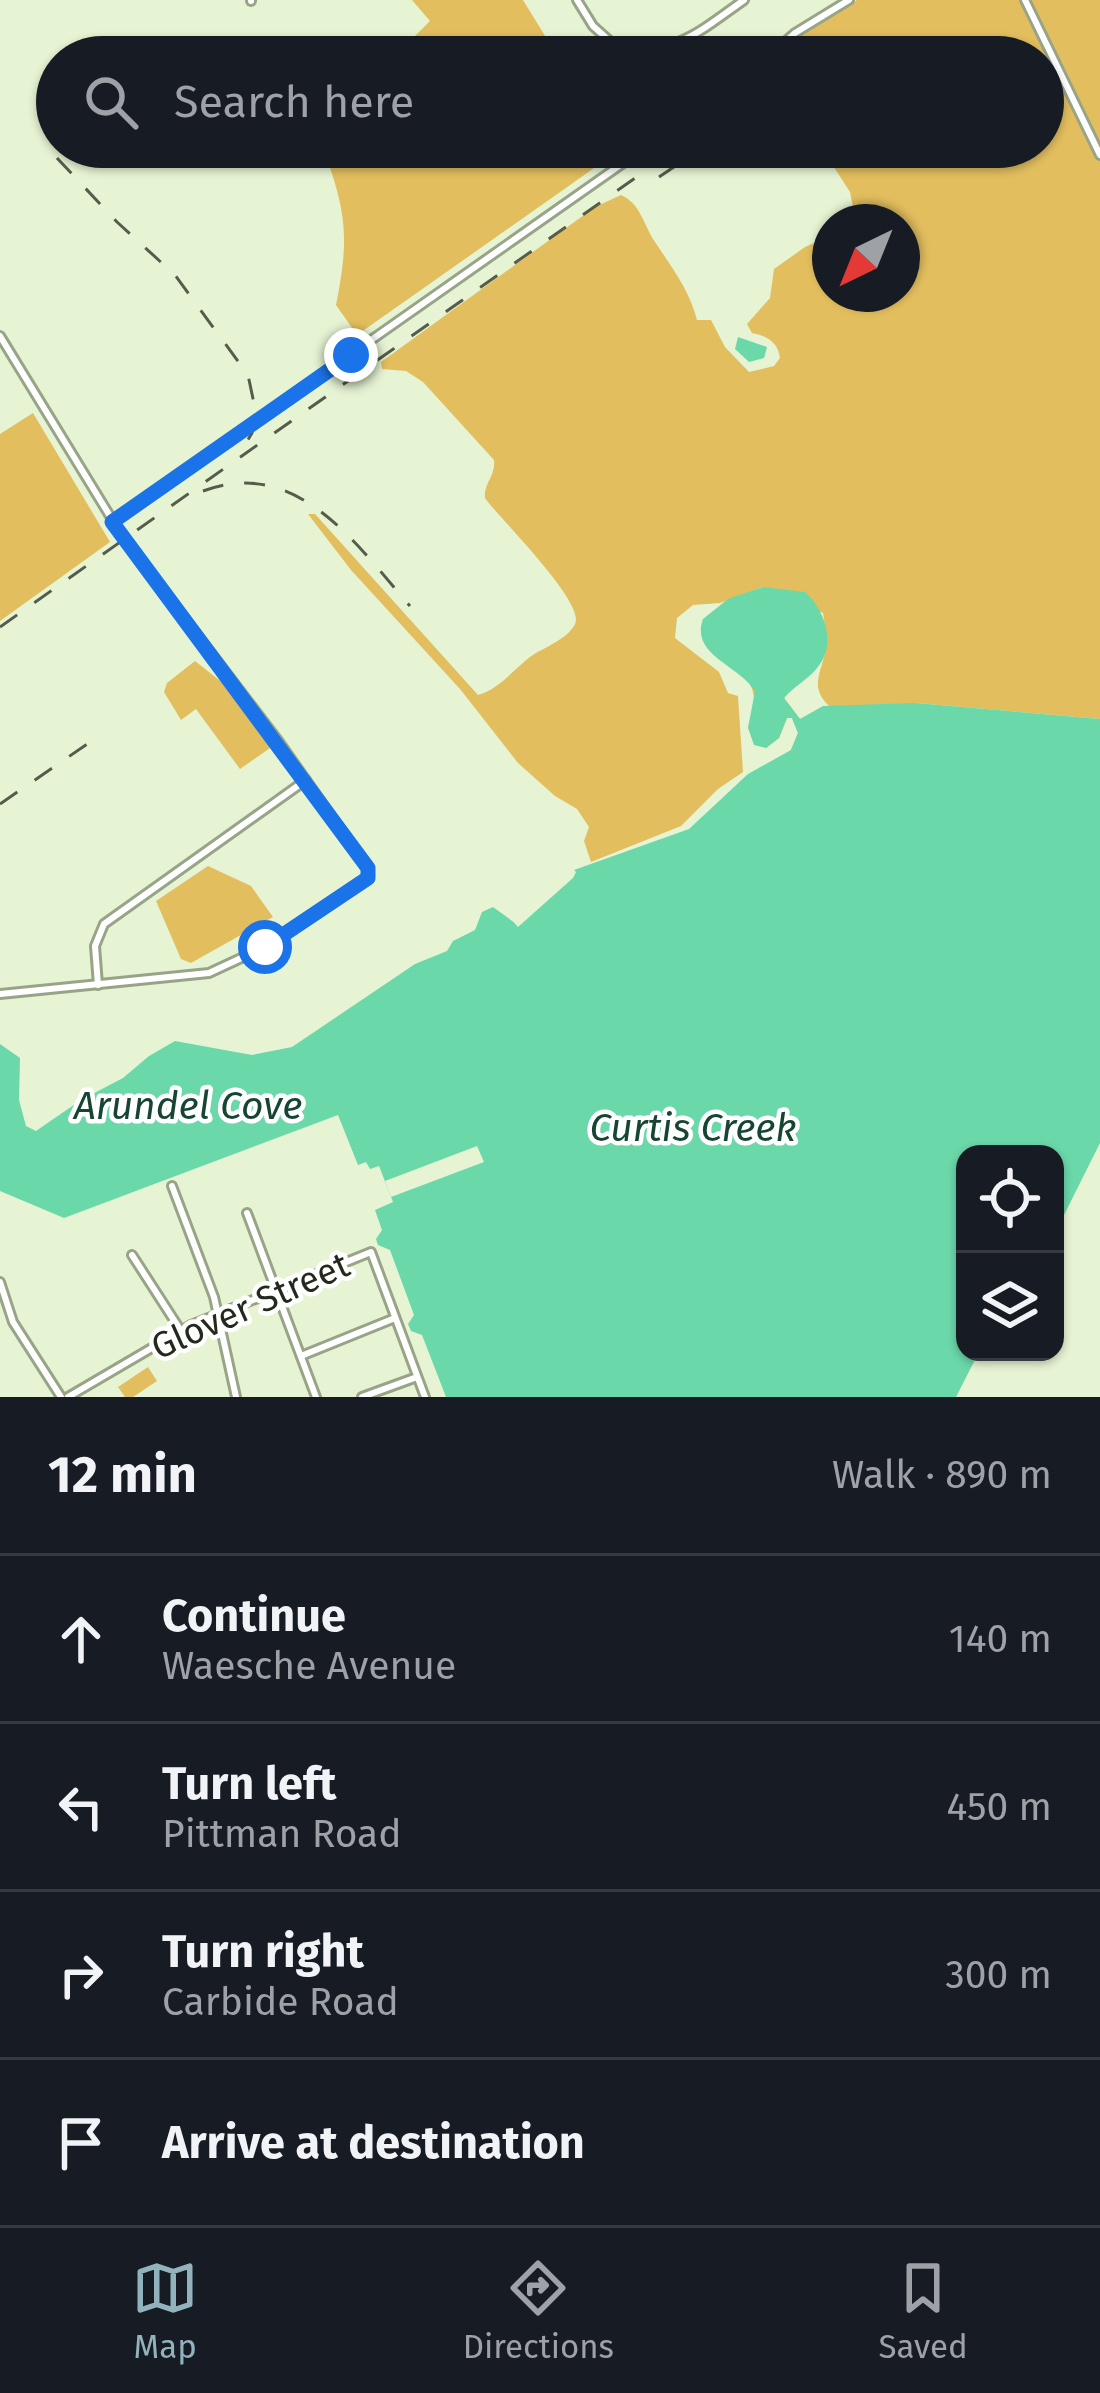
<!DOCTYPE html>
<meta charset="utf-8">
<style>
body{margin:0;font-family:"Fira Sans",sans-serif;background:#242831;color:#f1f3f6}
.controls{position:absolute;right:36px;bottom:36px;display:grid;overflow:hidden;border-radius:24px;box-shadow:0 3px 9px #0004}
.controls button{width:108px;height:108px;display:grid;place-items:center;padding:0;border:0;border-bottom:3px solid #363941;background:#171b24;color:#f1f3f6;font:60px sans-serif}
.compass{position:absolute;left:812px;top:204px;width:108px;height:108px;border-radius:50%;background:#171b24;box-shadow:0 3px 9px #0004;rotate:223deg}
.stop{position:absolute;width:36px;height:36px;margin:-27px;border:9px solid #1a73e8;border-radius:50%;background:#fff}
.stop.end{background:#1a73e8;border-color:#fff;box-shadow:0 3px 12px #0008}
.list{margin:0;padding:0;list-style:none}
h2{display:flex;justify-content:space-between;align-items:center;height:156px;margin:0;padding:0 48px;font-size:51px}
h2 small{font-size:39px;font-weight:400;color:#9ea1a6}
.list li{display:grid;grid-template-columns:78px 1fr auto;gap:36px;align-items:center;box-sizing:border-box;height:168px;padding:0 48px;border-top:3px solid #363941}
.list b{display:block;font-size:45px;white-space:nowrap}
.list p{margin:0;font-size:39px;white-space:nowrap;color:#9ea1a6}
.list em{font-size:39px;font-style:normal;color:#9ea1a6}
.icon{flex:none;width:66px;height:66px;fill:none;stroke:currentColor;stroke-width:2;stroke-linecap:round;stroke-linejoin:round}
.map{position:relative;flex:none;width:1100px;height:1397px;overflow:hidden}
.search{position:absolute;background:#171b24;box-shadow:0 3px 9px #0004;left:36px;right:36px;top:36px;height:132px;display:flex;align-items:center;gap:30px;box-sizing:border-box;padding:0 42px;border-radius:66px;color:#9ea1a6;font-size:45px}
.sheet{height:828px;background:#171b24}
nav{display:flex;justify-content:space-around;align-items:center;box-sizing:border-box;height:168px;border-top:3px solid #363941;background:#171b24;font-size:33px;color:#9ea1a6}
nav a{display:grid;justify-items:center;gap:6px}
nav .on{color:#92b2bc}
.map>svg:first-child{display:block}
.green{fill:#e2be5e}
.water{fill:#6bd8a9}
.pier{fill:#e6f4d4}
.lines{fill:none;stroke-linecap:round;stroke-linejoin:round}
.minor-casing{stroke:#98a487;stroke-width:12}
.minor{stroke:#fff;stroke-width:6}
.rail{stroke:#555c4b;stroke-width:3;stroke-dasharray:21 21;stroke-linecap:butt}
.route{stroke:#1a73e8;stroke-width:15}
.labels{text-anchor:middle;stroke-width:9;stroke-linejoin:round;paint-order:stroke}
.street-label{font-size:36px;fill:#24291d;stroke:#fff}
.water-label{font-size:39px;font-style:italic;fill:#164532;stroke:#fff}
</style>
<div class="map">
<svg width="1100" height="1397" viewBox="0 0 1100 1397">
<rect width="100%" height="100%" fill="#e6f4d4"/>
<!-- green -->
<g class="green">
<path d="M412,0H523L558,57H428L411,40L430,21Z"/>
<path d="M857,0H1100V719L916,703L774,762L791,750L798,733L792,718H787L779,738L766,748L748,728C752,709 759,698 748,681L793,687L784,698L800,719L829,706C810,688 820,675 825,653C828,640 825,627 823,613L763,587L720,603L693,605L677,618L675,638L719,672L728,693L738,696L743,772L718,789L681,826L591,862L584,841L589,827L577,809L555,796L518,763L460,689L351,570L308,514H315L478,695C499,689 512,671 530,657C544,647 567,640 575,624C586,603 500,519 485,498C483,484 496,476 494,460L423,382L406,371L382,369L381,362L595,207L621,195C641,204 643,224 655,242C672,268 689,289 697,320H711L725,347L749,372L774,366L780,358C778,342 767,336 752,333L747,324L770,298L774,269L805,247L830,236V294H902V222H856L850,192L821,147H1043V57H775L797,36Z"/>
<path d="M330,147H624L357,335L336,305C349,240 347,215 325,153Z"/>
<path d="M33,413L110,542L0,621V434Z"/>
<path d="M195,661L228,687L273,746L240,769L196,709L181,720L164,692L167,683Z"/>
<path d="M208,866L251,886L273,917L191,963L181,959L156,901Z"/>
<path d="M148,1367L157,1381L133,1397H125L118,1387Z"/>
</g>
<!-- water -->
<g class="water">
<path d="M738,337L767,347L764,358L749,362L735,349Z"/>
<path d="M763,587L805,592C824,609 836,641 820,664C811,678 795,685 784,698L800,719L823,706L916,703L1100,719V1143L1055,1233V1154H965V1352H979L956,1397H446L422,1335L411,1331L408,1324L414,1315L390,1250L378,1245L376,1239L382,1230L375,1210L393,1202L379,1166L370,1169L366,1162L358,1165L338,1115L64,1218L0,1191V1044L20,1058L19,1100L26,1126L36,1131L81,1100L123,1078L149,1056L175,1041L252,1055L292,1047L415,964L447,951L453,941L475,930L482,912L493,907L515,923L574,870L689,829L748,774L791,750L798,733L792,718H787L779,738L766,748L754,745L748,728L755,691C739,665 690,655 703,619L728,599Z"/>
</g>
<!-- pier -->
<g class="pier">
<path d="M570,866L576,872L573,878L518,927L510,918Z"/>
<path d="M477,1146L484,1162L391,1197L385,1181Z"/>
</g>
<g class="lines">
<!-- minor casing -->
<g class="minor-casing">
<g id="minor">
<path d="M251,0V1"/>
<path d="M577,0L593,26L621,51C682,50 696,34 744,0"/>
<path d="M1025,0L1100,155"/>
<path d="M768,57L795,33L849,0"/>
<path d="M0,336L124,539L279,742L368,868L367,878L265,947L209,973L0,994"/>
<path d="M112,522L646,147"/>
<path d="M98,985L95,946L104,924L306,780"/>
<path d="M172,1186L214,1297L236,1397"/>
<path d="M247,1213L316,1397"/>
<path d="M132,1255L181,1331"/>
<path d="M0,1282L13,1322L61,1397"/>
<path d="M301,1356L395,1318"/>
<path d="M68,1397L191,1325L371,1252L425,1397"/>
<path d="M362,1397L417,1377"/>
</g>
</g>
<!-- minor -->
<use href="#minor" class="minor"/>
<!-- rail -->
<g class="rail">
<path d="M57,158L117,222L175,275L248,375L256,413L252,433L239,455"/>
<path d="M659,177L704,147"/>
<path d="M203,491C297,456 356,544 410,606"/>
<path d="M0,627L669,154"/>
<path d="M0,804L93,740"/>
</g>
</g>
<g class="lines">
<!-- route -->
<path class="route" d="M265,947L368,878V868L112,522L351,355"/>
</g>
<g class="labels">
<!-- street labels -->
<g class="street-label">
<text transform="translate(250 1305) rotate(-24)" y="13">Glover Street</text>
</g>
<!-- water labels -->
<g class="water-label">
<text x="188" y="1119">Arundel Cove</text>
<text x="693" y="1141">Curtis Creek</text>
</g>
</g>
</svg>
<div class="controls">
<button><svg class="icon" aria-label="locate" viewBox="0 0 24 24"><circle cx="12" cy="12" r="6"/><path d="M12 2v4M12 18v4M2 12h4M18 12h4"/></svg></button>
<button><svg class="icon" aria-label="layers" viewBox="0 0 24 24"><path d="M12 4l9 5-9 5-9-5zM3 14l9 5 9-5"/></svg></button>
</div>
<svg class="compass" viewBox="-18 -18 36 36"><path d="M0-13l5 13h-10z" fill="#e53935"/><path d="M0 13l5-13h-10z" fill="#9ea1a6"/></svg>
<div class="stop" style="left:265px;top:947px"></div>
<div class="stop end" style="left:351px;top:355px"></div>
<div class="search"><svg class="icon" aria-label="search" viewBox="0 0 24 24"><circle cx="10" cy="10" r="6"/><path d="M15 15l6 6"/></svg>Search here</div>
</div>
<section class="sheet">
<h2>12 min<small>Walk · 890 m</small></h2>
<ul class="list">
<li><svg class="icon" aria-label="ahead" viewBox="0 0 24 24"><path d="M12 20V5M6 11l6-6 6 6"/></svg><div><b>Continue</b><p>Waesche Avenue</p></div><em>140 m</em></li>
<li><svg class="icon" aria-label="left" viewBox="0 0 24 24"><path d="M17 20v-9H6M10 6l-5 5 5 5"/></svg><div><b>Turn left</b><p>Pittman Road</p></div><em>450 m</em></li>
<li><svg class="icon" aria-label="right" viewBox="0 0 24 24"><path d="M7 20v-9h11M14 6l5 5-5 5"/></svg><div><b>Turn right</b><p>Carbide Road</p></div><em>300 m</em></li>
<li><svg class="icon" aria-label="arrive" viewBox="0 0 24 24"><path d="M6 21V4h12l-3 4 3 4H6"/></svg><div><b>Arrive at destination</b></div></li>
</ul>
</section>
<nav>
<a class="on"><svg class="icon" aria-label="map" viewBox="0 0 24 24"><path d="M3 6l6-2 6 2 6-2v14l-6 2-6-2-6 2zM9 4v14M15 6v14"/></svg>Map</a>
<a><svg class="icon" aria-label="directions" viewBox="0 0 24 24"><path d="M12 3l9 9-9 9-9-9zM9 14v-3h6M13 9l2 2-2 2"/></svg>Directions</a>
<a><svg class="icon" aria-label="saved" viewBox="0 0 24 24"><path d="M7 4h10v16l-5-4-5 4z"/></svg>Saved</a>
</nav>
